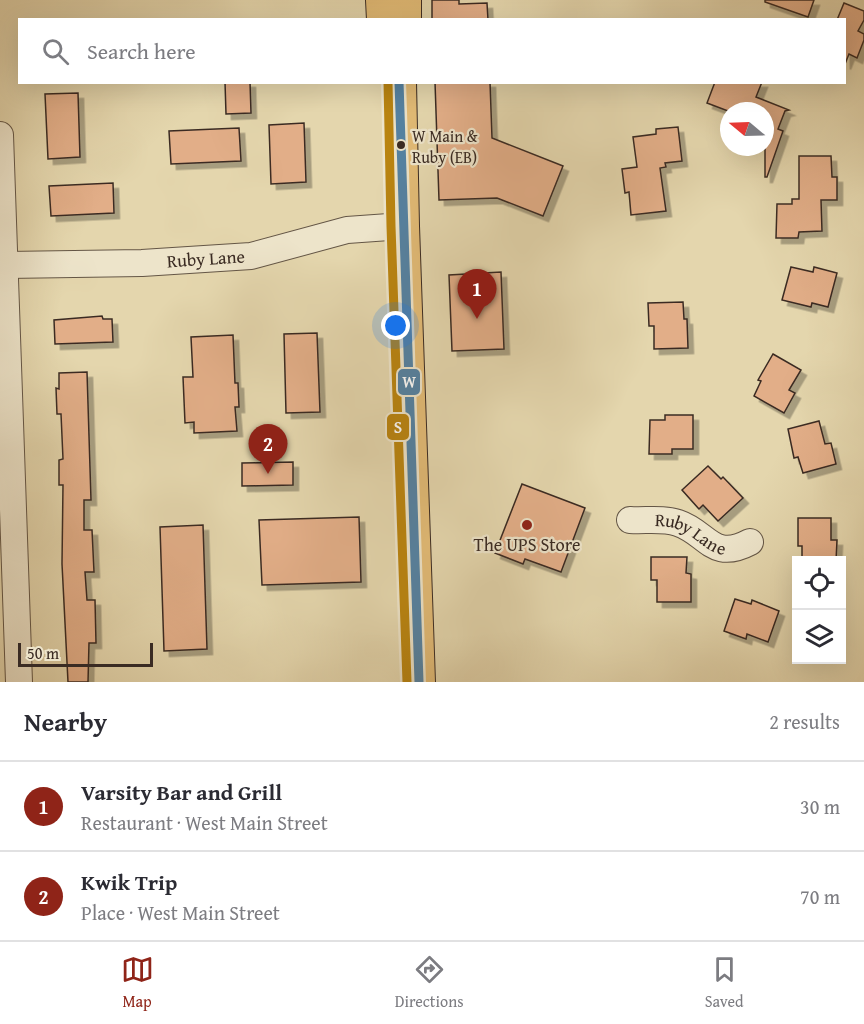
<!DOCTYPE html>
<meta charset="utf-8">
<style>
body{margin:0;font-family:"Gentium Book Plus",serif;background:#f2f2f3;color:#2b2b33}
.controls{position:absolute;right:18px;bottom:18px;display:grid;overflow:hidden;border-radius:0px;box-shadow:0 6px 24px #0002}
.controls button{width:54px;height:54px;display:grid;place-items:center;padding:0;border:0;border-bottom:2px solid #e1e1e2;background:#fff;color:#2b2b33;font:30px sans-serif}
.compass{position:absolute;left:720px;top:102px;width:54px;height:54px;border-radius:50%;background:#fff;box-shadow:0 6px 24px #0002;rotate:289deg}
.scale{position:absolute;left:18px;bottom:15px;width:135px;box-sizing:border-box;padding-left:6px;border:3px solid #3a2b23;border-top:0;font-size:16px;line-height:21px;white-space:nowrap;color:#3a2b23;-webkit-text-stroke:4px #ede4ca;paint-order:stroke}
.you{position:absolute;left:396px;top:326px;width:21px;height:21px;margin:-15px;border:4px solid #fff;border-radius:50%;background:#1a73e8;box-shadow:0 0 0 9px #1a73e833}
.badge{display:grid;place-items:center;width:39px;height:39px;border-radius:50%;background:#8f2418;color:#fff;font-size:20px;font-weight:700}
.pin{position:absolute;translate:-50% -50px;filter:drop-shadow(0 2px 3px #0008)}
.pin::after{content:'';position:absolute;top:32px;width:21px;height:18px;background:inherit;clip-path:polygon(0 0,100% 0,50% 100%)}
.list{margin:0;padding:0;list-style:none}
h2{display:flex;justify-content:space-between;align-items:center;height:78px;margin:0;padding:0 24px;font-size:26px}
h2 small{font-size:20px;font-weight:400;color:#7c7c81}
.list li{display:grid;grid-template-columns:39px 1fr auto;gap:18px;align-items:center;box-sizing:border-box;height:90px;padding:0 24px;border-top:2px solid #e1e1e2}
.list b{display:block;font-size:22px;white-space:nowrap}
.list p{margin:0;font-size:20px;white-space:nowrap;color:#7c7c81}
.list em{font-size:20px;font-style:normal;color:#7c7c81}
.icon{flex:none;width:33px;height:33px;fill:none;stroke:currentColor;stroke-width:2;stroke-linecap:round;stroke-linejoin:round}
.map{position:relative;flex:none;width:864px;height:682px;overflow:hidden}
.search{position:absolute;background:#fff;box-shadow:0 6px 24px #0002;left:18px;right:18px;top:18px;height:66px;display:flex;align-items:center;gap:15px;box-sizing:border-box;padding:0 21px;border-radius:0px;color:#7c7c81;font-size:22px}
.sheet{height:258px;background:#fff}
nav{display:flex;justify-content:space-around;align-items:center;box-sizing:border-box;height:84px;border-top:2px solid #e1e1e2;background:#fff;font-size:16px;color:#7c7c81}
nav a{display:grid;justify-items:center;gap:3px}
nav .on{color:#8f2418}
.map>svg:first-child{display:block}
.building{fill:#e2ae88;stroke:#3a2b23;stroke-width:1.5;filter:url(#shadow)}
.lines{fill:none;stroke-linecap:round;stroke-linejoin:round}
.minor-casing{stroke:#645646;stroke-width:28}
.major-casing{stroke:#3a2b23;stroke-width:34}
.minor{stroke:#ede4ca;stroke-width:26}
.major{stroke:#e2bb76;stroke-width:32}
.bus-1-casing{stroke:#ede4ca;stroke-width:14}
.bus-2-casing{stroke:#ede4ca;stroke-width:14}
.bus-1{stroke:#5482a3;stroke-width:9}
.bus-2{stroke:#b98410;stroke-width:9}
.bus-dot{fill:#3a2b23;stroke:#ede4ca;stroke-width:2}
.poi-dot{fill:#8f2418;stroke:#ede4ca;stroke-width:2}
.labels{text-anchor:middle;stroke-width:4.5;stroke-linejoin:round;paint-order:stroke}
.bus-label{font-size:16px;fill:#3a2b23;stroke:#ede4ca;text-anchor:start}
.street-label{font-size:18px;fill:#3a2b23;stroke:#ede4ca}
.poi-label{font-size:18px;fill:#3a2b23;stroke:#ede4ca}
.line-badge{stroke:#ede4ca;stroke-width:2}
.badge-label{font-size:16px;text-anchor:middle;font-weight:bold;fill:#fff}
</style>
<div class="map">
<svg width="864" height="682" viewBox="0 0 864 682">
<defs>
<filter id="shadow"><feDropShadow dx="5.5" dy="5.5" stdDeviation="0" flood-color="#0004"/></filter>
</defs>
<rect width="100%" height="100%" fill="#e4d6ad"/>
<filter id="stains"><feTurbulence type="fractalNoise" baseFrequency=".00333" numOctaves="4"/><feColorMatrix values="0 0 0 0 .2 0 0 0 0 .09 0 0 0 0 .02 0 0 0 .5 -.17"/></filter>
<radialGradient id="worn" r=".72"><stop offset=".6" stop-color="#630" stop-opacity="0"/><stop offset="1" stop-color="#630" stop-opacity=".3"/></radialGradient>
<!-- building -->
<g class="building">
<path d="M432,0H459V4L487,3L488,20H432Z"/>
<path d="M765,0H814L808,17L765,2Z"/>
<path d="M844,3L864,11V20L858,31L864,34V40L857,58L849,54L845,64L844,20H837Z"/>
<path d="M225,82H250L251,113L226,114Z"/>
<path d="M435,82H490L492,138L563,166L543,216L497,198L439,200Z"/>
<path d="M715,82H762L756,97L789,110L785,111L778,129L783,131L767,177H765V111H728L707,103Z"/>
<path d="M78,93L80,157L48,159L45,94Z"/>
<path d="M304,123L306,182L271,184L269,125Z"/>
<path d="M678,127L682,161L665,163L666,167L660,168L666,211L631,215L629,192L625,193L622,169L637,167L633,137L656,134V129Z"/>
<path d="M239,128L241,161L171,164L169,131Z"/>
<path d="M799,156H831L832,177H837V200H821L822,231L799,232L798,238H776L777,204H792V199H799Z"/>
<path d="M113,183L114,213L51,216L49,186Z"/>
<path d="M791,267L813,272L814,267L837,273L828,307L812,303L811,307L782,300Z"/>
<path d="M501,272L504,349L452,351L449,275Z"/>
<path d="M683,302L684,319H687L688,348L654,349V326H649L648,303Z"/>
<path d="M102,316L103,319H112L113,342L55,344L54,320Z"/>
<path d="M317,333L320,412L286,413L284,334Z"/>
<path d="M233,335L235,383H238L239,407H235L237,431L194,433V422L185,423L183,377H193L191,337Z"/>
<path d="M773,354L801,370L789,390L795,393L784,413L754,396L761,381L758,380Z"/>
<path d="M87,372L91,500H84V530H92L94,572H85L87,600H95L96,643H89L88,682H68L62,564L63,485H59V460L63,459L61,414H57L56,388L59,389V373Z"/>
<path d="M665,415H693V449H672V454H649L650,420H665Z"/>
<path d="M819,421L825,444L831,443L836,464L803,473L798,457L794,458L788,429Z"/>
<path d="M293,462V485L242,486V463Z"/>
<path d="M708,466L721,479L723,477L743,498L718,521L703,505L699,509L682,490Z"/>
<path d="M522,484L585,508L561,572L525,559L523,564L495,553Z"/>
<path d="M359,517L361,582L262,585L259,520Z"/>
<path d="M798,518H831V540H837L836,561H802V546H798Z"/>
<path d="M203,525L207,649L164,651L160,527Z"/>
<path d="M651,557H687L686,573L691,574V602H657V580H651Z"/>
<path d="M735,599L751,604L752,600L779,611L768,642L747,634L746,639L724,631Z"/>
</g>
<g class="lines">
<!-- minor casing -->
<g class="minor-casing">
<g id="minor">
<path d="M0,135L19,682"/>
<path id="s1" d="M6,265L142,263L251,256L347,230L403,226"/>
<path id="s2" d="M630,520C645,521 664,518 678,523C708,533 712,562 750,542"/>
</g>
</g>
<!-- major casing -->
<g class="major-casing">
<g id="major">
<path d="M382,0L383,20"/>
<path d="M405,0V20"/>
<path d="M400,82L403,226L419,682"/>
</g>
</g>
<!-- minor -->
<use href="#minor" class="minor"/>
<!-- major -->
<use href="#major" class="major"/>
<!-- bus-1 casing -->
<g class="bus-1-casing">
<path id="bus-1" d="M399,82L419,682"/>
</g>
<!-- bus-2 casing -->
<g class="bus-2-casing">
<path id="bus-2" d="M388,82L391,226L407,682"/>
</g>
<!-- bus-1 -->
<use href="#bus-1" class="bus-1"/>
<!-- bus-2 -->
<use href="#bus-2" class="bus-2"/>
</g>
<!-- markers -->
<circle class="bus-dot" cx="401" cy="145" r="5"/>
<circle class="poi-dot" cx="527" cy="525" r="6"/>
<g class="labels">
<!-- bus labels -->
<g class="bus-label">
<text x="412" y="142">W Main &amp;<tspan x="412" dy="21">Ruby (EB)</tspan></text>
</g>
<!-- street labels -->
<g class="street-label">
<text dy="6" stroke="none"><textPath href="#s1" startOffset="200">Ruby Lane</textPath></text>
<text dy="6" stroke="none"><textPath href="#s2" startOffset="64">Ruby Lane</textPath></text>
</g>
<!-- poi labels -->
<g class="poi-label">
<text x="527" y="551">The UPS Store</text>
</g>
</g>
<g class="line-badge">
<rect x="397" y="368" width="24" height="28" rx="6" fill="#5482a3"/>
<rect x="386" y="413" width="24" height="28" rx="6" fill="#b98410"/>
</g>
<g class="badge-label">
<text x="409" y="388">W</text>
<text x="398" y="433">S</text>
</g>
<rect width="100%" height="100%" filter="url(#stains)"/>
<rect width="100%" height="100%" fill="url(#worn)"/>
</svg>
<div class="controls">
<button><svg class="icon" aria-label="locate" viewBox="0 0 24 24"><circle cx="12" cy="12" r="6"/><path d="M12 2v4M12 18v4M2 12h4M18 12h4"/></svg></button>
<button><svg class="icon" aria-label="layers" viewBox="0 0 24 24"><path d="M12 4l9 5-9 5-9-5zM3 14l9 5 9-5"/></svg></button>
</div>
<svg class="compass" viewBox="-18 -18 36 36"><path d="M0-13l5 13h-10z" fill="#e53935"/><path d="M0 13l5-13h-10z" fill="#7c7c81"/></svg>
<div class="scale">50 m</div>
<div class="you"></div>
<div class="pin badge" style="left:477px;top:319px">1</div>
<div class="pin badge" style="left:268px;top:474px">2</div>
<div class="search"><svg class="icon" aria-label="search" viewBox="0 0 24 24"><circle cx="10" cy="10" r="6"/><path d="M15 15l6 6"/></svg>Search here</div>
</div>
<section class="sheet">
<h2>Nearby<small>2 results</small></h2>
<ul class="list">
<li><span class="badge">1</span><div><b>Varsity Bar and Grill</b><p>Restaurant · West Main Street</p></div><em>30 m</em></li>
<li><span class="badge">2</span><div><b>Kwik Trip</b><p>Place · West Main Street</p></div><em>70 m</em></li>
</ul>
</section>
<nav>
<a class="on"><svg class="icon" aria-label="map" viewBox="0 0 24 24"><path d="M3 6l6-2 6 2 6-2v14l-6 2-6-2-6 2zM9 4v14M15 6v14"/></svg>Map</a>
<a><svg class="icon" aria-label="directions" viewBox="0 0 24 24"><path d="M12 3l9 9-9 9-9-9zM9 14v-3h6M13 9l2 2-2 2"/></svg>Directions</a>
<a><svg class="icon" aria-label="saved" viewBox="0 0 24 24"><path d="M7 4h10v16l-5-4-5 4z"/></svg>Saved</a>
</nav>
